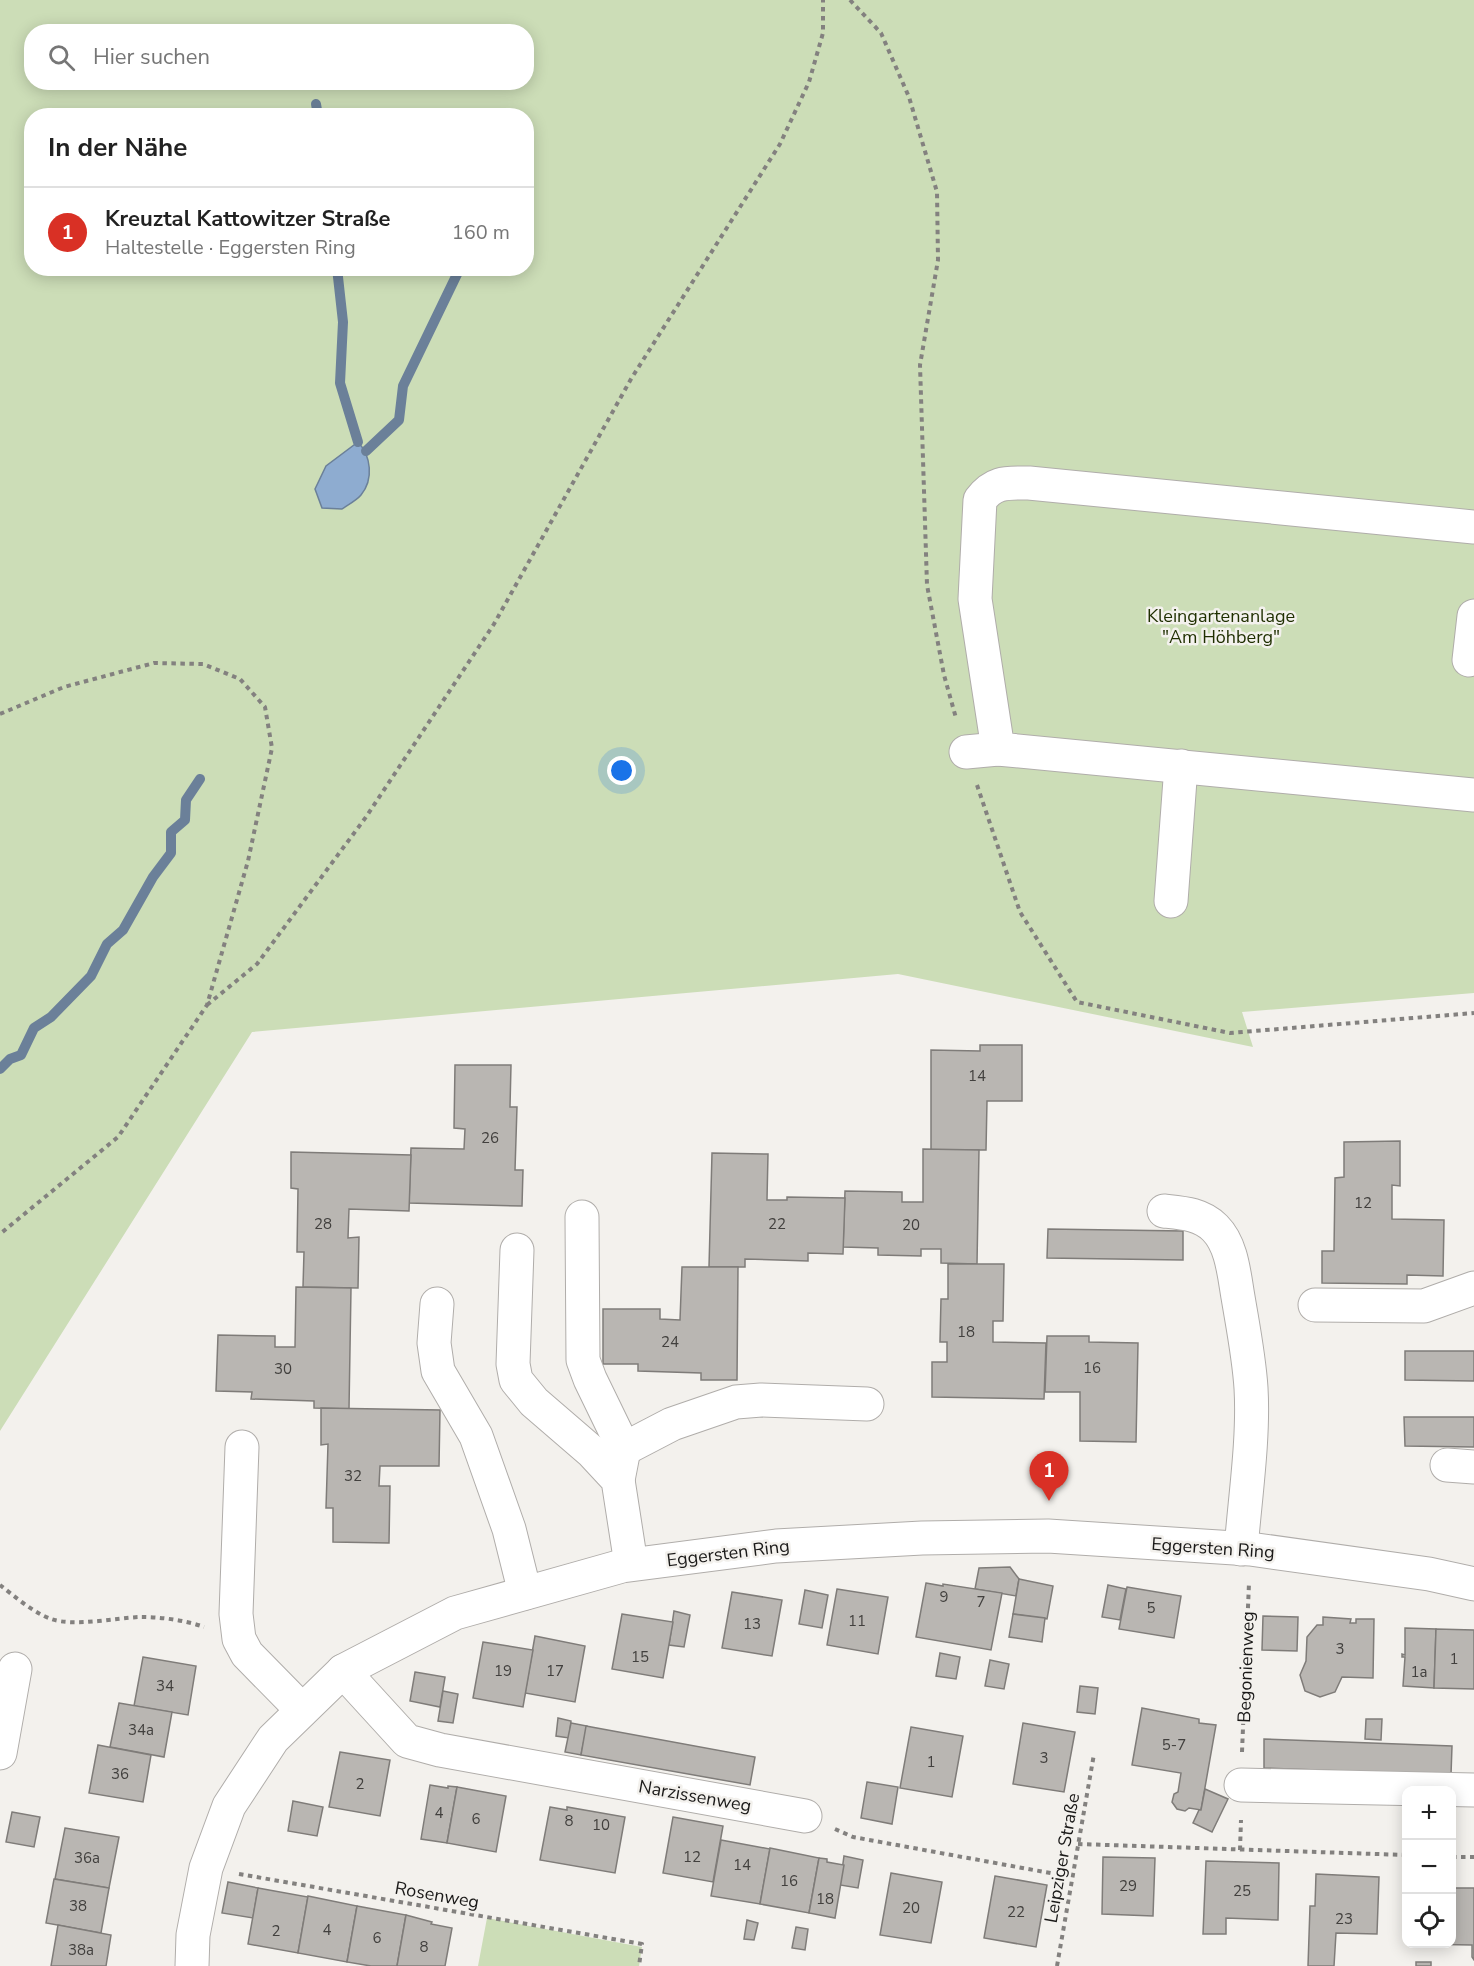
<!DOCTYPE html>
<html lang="de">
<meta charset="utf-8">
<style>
body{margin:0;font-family:"Nunito Sans",sans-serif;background:#f6f6f6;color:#222}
.controls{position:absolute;right:18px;bottom:18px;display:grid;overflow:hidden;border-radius:12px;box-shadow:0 3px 15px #0003}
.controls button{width:54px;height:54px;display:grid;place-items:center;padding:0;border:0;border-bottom:2px solid #e0e0e0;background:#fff;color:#222;font:30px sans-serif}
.you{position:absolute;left:622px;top:771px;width:21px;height:21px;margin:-15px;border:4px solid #fff;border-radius:50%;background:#1a73e8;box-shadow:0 0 0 9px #1a73e833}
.badge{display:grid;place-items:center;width:39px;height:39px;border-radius:50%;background:#d93025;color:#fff;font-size:20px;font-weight:700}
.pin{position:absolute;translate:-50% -50px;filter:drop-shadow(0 2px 3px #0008)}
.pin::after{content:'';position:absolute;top:32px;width:21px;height:18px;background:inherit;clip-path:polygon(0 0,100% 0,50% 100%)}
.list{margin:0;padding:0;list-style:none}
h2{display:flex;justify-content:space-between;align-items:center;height:78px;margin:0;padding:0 24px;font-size:26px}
h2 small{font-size:20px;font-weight:400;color:#767676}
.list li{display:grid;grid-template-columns:39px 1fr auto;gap:18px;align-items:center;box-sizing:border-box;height:90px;padding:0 24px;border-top:2px solid #e0e0e0}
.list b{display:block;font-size:22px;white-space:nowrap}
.list p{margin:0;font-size:20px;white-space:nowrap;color:#767676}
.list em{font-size:20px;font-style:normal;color:#767676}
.icon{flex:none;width:33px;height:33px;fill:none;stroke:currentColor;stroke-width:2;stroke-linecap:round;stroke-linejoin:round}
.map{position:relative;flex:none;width:1474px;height:1966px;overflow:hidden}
.search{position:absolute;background:#fff;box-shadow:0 3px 15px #0003;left:24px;top:24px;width:510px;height:66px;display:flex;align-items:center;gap:15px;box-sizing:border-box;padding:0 21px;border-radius:24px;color:#767676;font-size:22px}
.panel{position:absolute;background:#fff;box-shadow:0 3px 15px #0003;left:24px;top:108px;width:510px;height:168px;border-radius:24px}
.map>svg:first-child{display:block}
.green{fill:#ccddb7;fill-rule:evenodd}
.water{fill:#8eacd0;stroke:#6b8099;stroke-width:1.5}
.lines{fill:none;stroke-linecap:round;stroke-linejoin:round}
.stream{stroke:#6b8099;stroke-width:10}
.building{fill:#b9b6b2;stroke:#7f7c79;stroke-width:1.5}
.minor-casing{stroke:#b0adaa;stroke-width:35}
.path{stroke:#83817f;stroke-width:4;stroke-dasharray:4.5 4.5;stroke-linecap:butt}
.minor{stroke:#fff;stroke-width:33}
.labels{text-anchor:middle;stroke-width:5;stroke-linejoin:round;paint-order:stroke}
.number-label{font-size:15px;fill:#42403e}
.park-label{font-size:18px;fill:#1f2f00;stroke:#f3f1ed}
.street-label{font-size:18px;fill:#1a1918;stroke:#f3f1ed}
</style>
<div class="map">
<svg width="1474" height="1966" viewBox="0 0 1474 1966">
<rect width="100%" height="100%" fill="#f3f1ed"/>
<!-- green -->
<g class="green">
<path d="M0,0H1474V993L1242,1012L1253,1047L898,974L252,1032L0,1431ZM32,32H526V82H32ZM32,116H526V268H32Z"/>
<path d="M487,1918L642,1947L639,1966H478Z"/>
</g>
<!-- water -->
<path class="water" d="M358,442C371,456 374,479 361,495C357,500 348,505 342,509L322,508L315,489L326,466Z"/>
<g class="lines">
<!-- stream -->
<g class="stream">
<path d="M316,104L318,116"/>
<path d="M337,268L343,322L340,383L358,442"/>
<path d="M366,451L399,420L403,386L460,268"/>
<path d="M0,1069L10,1059L21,1055L34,1028L51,1017L91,976L107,944L123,930L153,877L171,853V832L185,820L186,800L200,779"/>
</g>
</g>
<!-- building -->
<g class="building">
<path d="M980,1045H1022V1101H987L986,1150H931V1050L980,1051Z"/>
<path d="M455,1065H511L510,1107H517L515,1170H523L522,1206L409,1203L411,1148L464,1149L465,1129L454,1128Z"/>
<path d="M1400,1141V1186L1392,1185V1219L1444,1220L1443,1276L1407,1275V1284L1322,1283V1251H1334L1335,1178L1344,1177V1142Z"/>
<path d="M923,1149L979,1150L977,1264L941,1263V1249H921V1256L878,1255V1248L843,1247L845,1191L902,1192V1202H923Z"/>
<path d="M291,1152L411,1155L409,1211L349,1209L348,1238L359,1237L358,1288L303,1287L304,1252H297L298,1189L291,1188Z"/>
<path d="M712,1153L768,1154L767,1200H787V1197L845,1198L843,1254L808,1253V1261L745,1259V1267H709Z"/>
<path d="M1048,1229L1183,1231V1260L1047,1258Z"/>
<path d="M948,1264H1004L1003,1321H993V1342L1046,1343L1044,1399L932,1397V1362H947V1342H940L941,1299H948Z"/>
<path d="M682,1267H738L737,1380H701V1373L638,1371V1364H603V1309H660V1319L680,1320Z"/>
<path d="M296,1287L351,1288L349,1409L314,1408V1401L251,1399L252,1392L216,1391L218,1335L275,1336V1347H295Z"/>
<path d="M1047,1336H1089V1342L1138,1343L1136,1442L1080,1441V1392H1045Z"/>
<path d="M1405,1351H1474V1381L1405,1380Z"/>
<path d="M321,1408L440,1410L439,1466H380L379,1486H390L389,1543L333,1542V1508H326L328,1444L321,1445Z"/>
<path d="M1404,1417H1474V1447L1405,1446Z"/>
<path d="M1010,1567L1019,1579L1016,1596L975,1589L979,1568Z"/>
<path d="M1019,1579L1053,1586L1047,1619L1013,1614Z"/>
<path d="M926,1583L943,1586V1584L1002,1593L991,1650L916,1637Z"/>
<path d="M1108,1585L1126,1589L1120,1620L1102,1617Z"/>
<path d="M1127,1587L1181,1596L1174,1638L1119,1629Z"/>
<path d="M837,1589L888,1597L878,1654L827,1645Z"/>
<path d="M805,1590L828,1595L822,1628L799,1624Z"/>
<path d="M732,1592L782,1600L772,1656L722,1648Z"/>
<path d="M674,1611L690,1615L684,1647L669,1645Z"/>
<path d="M622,1614L673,1622L663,1678L612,1669Z"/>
<path d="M1013,1614L1045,1618L1042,1642L1009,1637Z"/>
<path d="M1263,1616L1298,1617L1297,1651L1262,1650Z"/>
<path d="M1323,1617L1351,1619L1350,1623H1356V1619H1374L1373,1678L1342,1677L1335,1692L1320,1697L1305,1691L1300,1675L1306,1661L1307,1637L1317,1625H1323Z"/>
<path d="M1405,1628L1436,1629L1434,1688L1403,1686L1405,1657H1402V1654L1405,1655Z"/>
<path d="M1436,1629L1474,1630V1689L1434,1688Z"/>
<path d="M535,1636L585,1646L575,1702L525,1693Z"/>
<path d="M483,1642L533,1650L523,1707L473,1698Z"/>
<path d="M940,1653L960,1657L956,1679L936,1676Z"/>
<path d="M143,1657L196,1666L188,1715L134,1706Z"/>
<path d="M990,1660L1009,1664L1004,1689L985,1686Z"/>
<path d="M415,1672L445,1677L440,1707L410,1701Z"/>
<path d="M1080,1686L1098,1688L1095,1714L1077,1712Z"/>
<path d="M443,1691L458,1694L453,1723L438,1721Z"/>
<path d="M119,1703L172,1712L164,1757L110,1747Z"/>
<path d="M1142,1708L1199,1719V1723L1216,1725L1201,1810L1189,1808L1185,1811L1177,1809L1172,1802L1174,1794L1178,1792L1181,1773L1132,1765Z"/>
<path d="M558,1718L571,1721L569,1738L556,1736Z"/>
<path d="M1366,1719H1382L1381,1740L1365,1739Z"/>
<path d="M571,1723L587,1726L581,1755L565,1752Z"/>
<path d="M1023,1723L1075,1732L1064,1792L1013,1784Z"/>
<path d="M586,1726L755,1757L750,1785L581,1755Z"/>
<path d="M911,1727L963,1736L952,1797L900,1788Z"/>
<path d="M1264,1739L1452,1746L1451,1775L1264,1768Z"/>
<path d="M98,1745L151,1755L143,1802L89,1793Z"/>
<path d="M340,1752L390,1760L380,1816L329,1807Z"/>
<path d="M867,1782L898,1787L892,1824L861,1818Z"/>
<path d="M430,1785L448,1788V1786L457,1787L447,1843L421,1839Z"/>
<path d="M457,1787L506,1796L496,1852L447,1843Z"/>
<path d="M1205,1789L1228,1799L1212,1832L1193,1823L1199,1810H1201Z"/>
<path d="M293,1801L323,1807L317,1836L288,1831Z"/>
<path d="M550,1807L567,1810V1807L625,1817L615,1873L540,1860Z"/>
<path d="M12,1812L40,1817L34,1847L6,1842Z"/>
<path d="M673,1817L723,1826L713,1882L663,1873Z"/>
<path d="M65,1828L119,1837L109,1888L55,1879Z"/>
<path d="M721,1840L770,1849L760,1904L711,1896Z"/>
<path d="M770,1848L819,1858L809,1913L760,1904Z"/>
<path d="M844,1856L863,1860L858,1888L840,1885Z"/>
<path d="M1103,1857L1155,1858L1153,1916L1102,1914Z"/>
<path d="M819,1858L827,1859V1862L844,1865L835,1918L809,1913Z"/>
<path d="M1206,1861L1279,1863L1278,1920L1226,1918V1934H1203Z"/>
<path d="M891,1873L942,1882L931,1943L880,1935Z"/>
<path d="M1316,1874L1379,1877L1377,1934L1336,1933L1334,1966H1308L1310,1906H1315Z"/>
<path d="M995,1876L1047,1885L1036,1947L984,1938Z"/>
<path d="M54,1879L109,1888L101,1933L46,1923Z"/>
<path d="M228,1882L258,1888L253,1918L222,1913Z"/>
<path d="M258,1888L308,1897L298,1953L248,1944Z"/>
<path d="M1452,1888H1474V1960L1472,1957V1945L1418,1944H1452Z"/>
<path d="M308,1896L357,1906L347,1962L298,1953Z"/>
<path d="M357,1906L406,1915L397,1966H371L347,1962Z"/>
<path d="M406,1915L432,1922L431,1924L452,1928L445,1966H397Z"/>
<path d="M747,1920L758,1923L754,1940L744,1939Z"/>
<path d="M58,1925L111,1935L106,1966H51Z"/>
<path d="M796,1927L808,1929L805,1950L792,1948Z"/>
<rect x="1416" y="1962" width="15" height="4"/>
</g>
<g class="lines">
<!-- minor casing -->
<g class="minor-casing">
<g id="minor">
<path d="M1474,527L1029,483C1007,483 994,481 980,500L975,599L998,749L1474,795"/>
<path d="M1469,660L1474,616"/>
<path d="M966,752L998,749"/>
<path d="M1171,901L1181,766"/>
<path d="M1164,1211C1183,1213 1201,1214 1215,1228C1232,1245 1234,1274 1238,1297C1243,1327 1249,1357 1251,1388C1254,1438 1245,1498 1241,1549"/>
<path d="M582,1217L583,1360L590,1379L624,1449L618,1480"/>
<path d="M517,1250L513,1364L516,1380L534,1402L592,1452L618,1480L631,1564"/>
<path d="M437,1304L434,1343L438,1371L476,1436L509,1529L525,1593"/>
<path d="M1315,1305L1424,1306L1474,1288"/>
<path d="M242,1447L236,1614L239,1639L247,1654L302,1710"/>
<path d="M624,1449L672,1424L736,1402L761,1400L867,1404"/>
<path d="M1447,1465L1474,1467"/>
<path d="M343,1671L407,1741L440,1750L805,1816"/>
<path d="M0,1753L15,1669"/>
<path d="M1241,1785L1474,1790"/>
<path d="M192,1966L193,1935L206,1868L229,1806L273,1739L343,1671L455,1613L622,1566L776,1546L922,1538L1048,1536L1250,1549L1429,1574L1474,1584"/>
</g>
</g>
<!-- path -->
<g class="path">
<path d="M850,0L881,33L909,97L937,192L938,260L920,365L927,585L944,675L956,718"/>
<path d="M0,714L64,687L154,663L203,664L240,679L265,707L272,748L248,861L207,1005L118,1137L0,1234"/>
<path d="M977,785L1020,912L1077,1002L1230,1033L1474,1013"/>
<path d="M207,1005L257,964L366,817L494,624L631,379L780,144L809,82L823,33V0"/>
<path d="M0,1585C14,1596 34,1613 51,1619C74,1627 115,1618 140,1617C160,1617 185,1620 204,1627"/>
<path d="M1242,1752L1249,1583"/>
<path d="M835,1829L853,1837L1072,1877"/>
<path d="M1078,1844L1406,1855"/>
<path d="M1240,1850L1241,1820"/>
<path d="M1452,1857H1474"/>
<path d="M239,1874L642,1944L639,1966"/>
<path d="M1057,1966L1094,1754"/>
</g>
<!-- minor -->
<use href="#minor" class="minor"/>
</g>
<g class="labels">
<!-- number labels -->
<g class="number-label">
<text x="977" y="1081">14</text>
<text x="490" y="1143">26</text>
<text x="1363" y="1208">12</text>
<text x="323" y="1229">28</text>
<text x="777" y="1229">22</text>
<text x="911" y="1230">20</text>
<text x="966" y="1337">18</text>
<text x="670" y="1347">24</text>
<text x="1092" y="1373">16</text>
<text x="283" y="1374">30</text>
<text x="353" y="1481">32</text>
<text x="944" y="1602">9</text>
<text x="981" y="1607">7</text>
<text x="1151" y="1613">5</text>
<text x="857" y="1626">11</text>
<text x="752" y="1629">13</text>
<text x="1340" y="1654">3</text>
<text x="640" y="1662">15</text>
<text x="1454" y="1664">1</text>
<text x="503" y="1676">19</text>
<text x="555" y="1676">17</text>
<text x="1419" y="1677">1a</text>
<text x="165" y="1691">34</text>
<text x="141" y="1735">34a</text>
<text x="1174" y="1750">5-7</text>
<text x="1044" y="1763">3</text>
<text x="931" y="1767">1</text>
<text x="120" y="1779">36</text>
<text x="360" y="1789">2</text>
<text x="439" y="1818">4</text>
<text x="476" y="1824">6</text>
<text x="569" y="1826">8</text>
<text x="601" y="1830">10</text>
<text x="692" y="1862">12</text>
<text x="87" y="1863">36a</text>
<text x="742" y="1870">14</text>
<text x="789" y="1886">16</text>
<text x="1128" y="1891">29</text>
<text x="1242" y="1896">25</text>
<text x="825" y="1904">18</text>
<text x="78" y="1911">38</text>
<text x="911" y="1913">20</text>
<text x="1016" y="1917">22</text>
<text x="1344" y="1924">23</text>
<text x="327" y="1935">4</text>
<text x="276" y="1936">2</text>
<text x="377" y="1943">6</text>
<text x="424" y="1952">8</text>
<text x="81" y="1955">38a</text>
</g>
<!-- park labels -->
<g class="park-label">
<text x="1221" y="622">Kleingartenanlage<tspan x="1221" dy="21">"Am Höhberg"</tspan></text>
</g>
<!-- street labels -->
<g class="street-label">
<text transform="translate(1213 1548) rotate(4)" y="6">Eggersten Ring</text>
<text transform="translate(728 1553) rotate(-7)" y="6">Eggersten Ring</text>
<text transform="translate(1246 1667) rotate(-88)" y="6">Begonienweg</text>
<text transform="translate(695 1796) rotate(10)" y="6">Narzissenweg</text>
<text transform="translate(1062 1858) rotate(-80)" y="6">Leipziger Straße</text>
<text transform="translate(437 1895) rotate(10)" y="6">Rosenweg</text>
</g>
</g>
</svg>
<div class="controls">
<button>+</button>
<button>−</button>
<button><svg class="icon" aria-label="locate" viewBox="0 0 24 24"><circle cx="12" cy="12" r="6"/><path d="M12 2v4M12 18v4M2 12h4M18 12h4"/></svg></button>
</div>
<div class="you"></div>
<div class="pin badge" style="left:1049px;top:1501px">1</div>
<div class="search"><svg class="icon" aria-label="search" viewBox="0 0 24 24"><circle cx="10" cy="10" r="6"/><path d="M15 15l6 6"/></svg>Hier suchen</div>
<section class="panel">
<h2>In der Nähe<small></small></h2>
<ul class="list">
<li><span class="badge">1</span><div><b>Kreuztal Kattowitzer Straße</b><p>Haltestelle · Eggersten Ring</p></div><em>160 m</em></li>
</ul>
</section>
</div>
